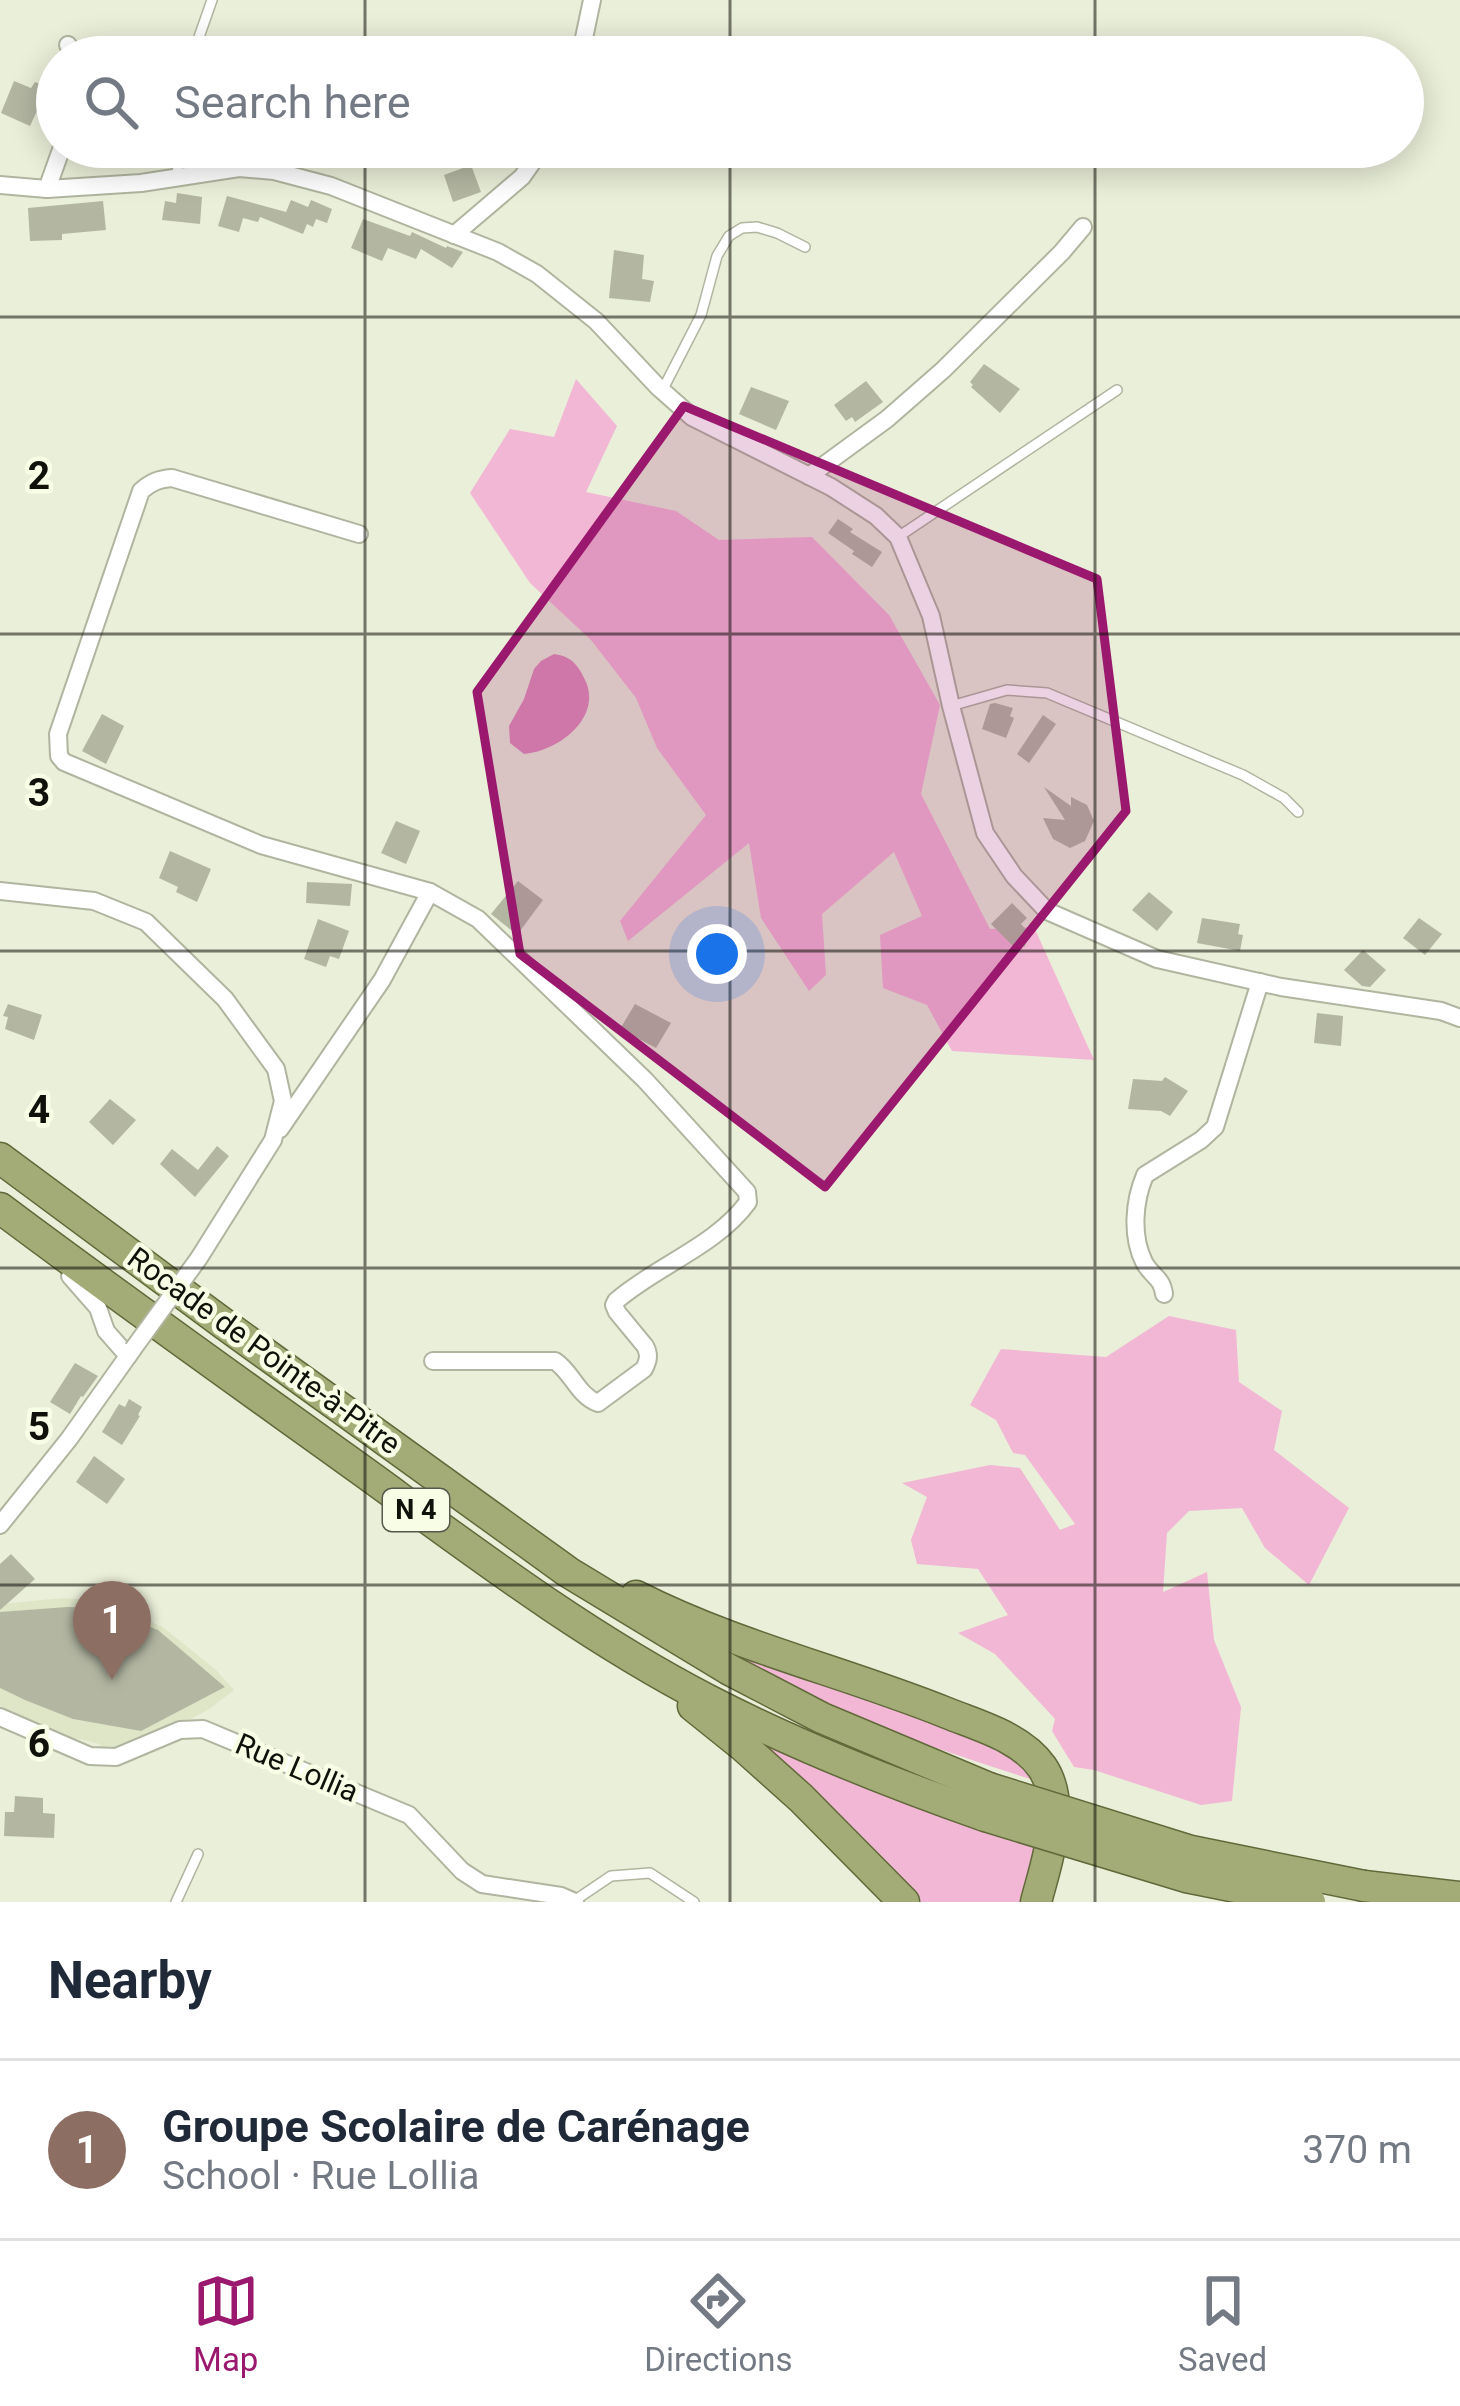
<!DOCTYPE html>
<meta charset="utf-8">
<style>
body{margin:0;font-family:Roboto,sans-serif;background:#f6f6f7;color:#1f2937}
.you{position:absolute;left:717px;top:954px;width:42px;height:42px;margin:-30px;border:9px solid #fff;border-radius:50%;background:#1a73e8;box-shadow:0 0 0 18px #1a73e833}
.badge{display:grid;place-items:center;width:78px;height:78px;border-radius:50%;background:#9a186d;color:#fff;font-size:39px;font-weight:700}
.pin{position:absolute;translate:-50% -99px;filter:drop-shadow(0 3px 6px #0008)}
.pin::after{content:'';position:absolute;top:63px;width:42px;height:36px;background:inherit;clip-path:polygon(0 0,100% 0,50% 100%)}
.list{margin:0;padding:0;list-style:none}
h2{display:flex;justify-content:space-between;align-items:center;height:156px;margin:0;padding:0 48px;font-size:51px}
h2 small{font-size:39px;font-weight:400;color:#747a83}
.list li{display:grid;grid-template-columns:78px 1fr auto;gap:36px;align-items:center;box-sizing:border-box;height:180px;padding:0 48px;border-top:3px solid #e0e1e3}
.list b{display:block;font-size:45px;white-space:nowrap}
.list p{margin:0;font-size:39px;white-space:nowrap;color:#747a83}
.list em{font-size:39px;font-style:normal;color:#747a83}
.icon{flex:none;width:66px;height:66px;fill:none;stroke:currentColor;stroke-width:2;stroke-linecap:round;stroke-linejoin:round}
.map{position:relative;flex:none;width:1460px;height:1902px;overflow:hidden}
.search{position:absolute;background:#fff;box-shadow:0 6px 30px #0003;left:36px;right:36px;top:36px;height:132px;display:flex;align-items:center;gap:30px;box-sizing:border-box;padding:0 42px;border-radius:66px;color:#747a83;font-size:45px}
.sheet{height:336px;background:#fff}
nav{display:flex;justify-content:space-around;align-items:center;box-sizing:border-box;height:168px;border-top:3px solid #e0e1e3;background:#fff;font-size:33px;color:#747a83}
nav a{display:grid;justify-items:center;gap:6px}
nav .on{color:#9a186d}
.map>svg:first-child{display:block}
.built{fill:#dfe6c8}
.green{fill:#f2b7d5}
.water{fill:#db8fb7}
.building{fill:#b3b7a2}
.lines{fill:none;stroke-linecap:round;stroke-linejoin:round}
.service-casing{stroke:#b0b59f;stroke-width:12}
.minor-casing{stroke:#b0b59f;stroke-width:20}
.trunk-casing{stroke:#61693a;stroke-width:33}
.service{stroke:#fff;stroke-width:9}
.minor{stroke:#fff;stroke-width:16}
.trunk{stroke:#a3ac76;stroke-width:30}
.minor-bridge-casing{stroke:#b0b59f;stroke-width:20;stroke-linecap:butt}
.trunk-bridge-casing{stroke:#61693a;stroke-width:33;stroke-linecap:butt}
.minor-bridge{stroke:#fff;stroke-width:16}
.trunk-bridge{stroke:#a3ac76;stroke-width:30}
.marked{fill:#9a186d;fill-opacity:0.2;stroke:#9a186d;stroke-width:9;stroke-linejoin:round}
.grid{fill:none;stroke:#10110a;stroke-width:3;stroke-opacity:0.55}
.labels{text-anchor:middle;stroke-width:9;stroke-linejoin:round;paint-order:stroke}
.shield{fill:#f8fde6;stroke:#56584c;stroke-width:3}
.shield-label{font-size:27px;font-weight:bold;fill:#10110a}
.street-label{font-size:30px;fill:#10110a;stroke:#f8fde6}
.grid-label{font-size:39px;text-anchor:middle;font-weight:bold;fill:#10110a;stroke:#f8fde6;stroke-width:9;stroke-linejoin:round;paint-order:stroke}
</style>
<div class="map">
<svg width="1460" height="1902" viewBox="0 0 1460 1902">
<rect width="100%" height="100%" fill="#eaefd9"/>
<!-- built -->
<path class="built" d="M63,1598L89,1600L138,1616L164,1628L216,1670L234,1690L208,1710L116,1757L99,1744L59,1734L0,1709V1604Z"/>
<!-- green -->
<g class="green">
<path d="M576,379L617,426L586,492L676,511L719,540L812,537L889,615L940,705L921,794L990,929L1034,927L1094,1060L952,1051L927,1005L883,988L880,935L922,916L894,852L822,914L826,975L809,991L761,918L749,843L628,941L620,921L706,815L657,748L636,698L591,640L530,583L470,493L510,429L554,437Z"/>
<path d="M1169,1316L1236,1330L1239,1382L1282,1411L1274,1450L1349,1508L1309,1585L1265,1548L1242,1508L1189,1511L1167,1533L1163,1592L1207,1572L1214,1640L1241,1707L1232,1801L1201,1805L1094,1770L1074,1767L1052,1731L1055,1719L995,1654L958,1633L1008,1615L978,1569L917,1564L911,1540L927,1497L902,1483L990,1465L1020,1468L1060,1530L1075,1524L1025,1455L1013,1453L996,1420L970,1405L1001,1349L1106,1357Z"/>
<path d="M677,1619L1003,1745L1040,1782C935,1749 826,1713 731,1656C713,1644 695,1631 677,1619Z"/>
<path d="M752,1730L1044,1846L1029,1902H917Z"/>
</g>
<!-- water -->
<path class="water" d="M554,654C569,656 576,662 583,676C606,715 560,751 524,754L510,743L509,726L524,699L534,669L541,661Z"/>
<!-- building -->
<g class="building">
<path d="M14,81L31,88L35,82L48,87L30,126L1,113Z"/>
<path d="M471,165L481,192L453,202L444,175Z"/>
<path d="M177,193L202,197L200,224L162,220L165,201L176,203Z"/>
<path d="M227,196L286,212L291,200L308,207L311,200L332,209L327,223L316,219L313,227L307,224L303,234L260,217L258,222L243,218L239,232L218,226Z"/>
<path d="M103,201L106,230L62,234V240L30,241L28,208Z"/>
<path d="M363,219L410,236L412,232L446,248L447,246L463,252L452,268L421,249L416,259L388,248L382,261L351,248Z"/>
<path d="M614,250L644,255L642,279L654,281L650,302L609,298Z"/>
<path d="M984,364L1020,389L1000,413L971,387L973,385L970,382Z"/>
<path d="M866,381L883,402L855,422L852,417L846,421L834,405Z"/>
<path d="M751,387L789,401L776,430L739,414Z"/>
<path d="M838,519L853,529L850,532L882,552L872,567L852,554L854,551L828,533Z"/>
<path d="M995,703L1013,708L1010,716L1014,718L1006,738L982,729L990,704Z"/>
<path d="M102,714L124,726L106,764L82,751Z"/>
<path d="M1043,715L1056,724L1029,763L1017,754Z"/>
<path d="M1044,787L1071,806V797L1087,805L1094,821L1085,841L1070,848L1053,839L1043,818L1065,820Z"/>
<path d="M396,821L420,831L406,864L381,853Z"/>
<path d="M170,851L211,869L197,902L176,892L178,887L159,878Z"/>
<path d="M518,881L543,900L517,935L491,914Z"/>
<path d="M307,882L352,884L350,906L306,903Z"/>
<path d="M1149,892L1173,912L1157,931L1132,910Z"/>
<path d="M1012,903L1027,918L1021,924L1029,933L1025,947L1013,946L991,924Z"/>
<path d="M1202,918L1240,924L1238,934L1243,935L1240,951L1197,943Z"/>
<path d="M1419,918L1442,934L1425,955L1403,938Z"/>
<path d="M318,919L349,931L339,959L330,956L326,967L304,959Z"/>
<path d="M1363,950L1386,970L1370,987L1362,986L1344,970Z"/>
<path d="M8,1004L42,1015L34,1040L5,1029L8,1017L3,1016Z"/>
<path d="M635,1004L671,1023L656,1048L620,1029Z"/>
<path d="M1317,1013L1343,1016L1341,1046L1314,1043Z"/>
<path d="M1165,1077L1188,1091L1170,1116L1161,1111L1128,1109L1133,1079L1162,1081Z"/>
<path d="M110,1099L136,1120L113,1145L89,1122Z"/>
<path d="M217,1146L229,1156L195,1197L160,1164L172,1149L198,1170Z"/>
<path d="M75,1363L98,1376L83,1397L81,1396L70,1414L50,1402Z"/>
<path d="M129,1399L142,1407L138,1415L140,1416L122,1445L102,1432L119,1404L125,1407Z"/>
<path d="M94,1456L125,1479L107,1504L76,1482Z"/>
<path d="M11,1554L35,1579L0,1610V1564Z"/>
<path d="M67,1607L100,1608L158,1630L225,1687L141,1731L73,1719L25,1700L0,1688V1612Z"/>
<path d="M15,1796L43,1798V1813L55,1814L54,1838L4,1836L5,1812H14Z"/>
</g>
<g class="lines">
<!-- service casing -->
<g class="service-casing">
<g id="service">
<path d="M192,57L212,0"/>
<path d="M177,178L179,147"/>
<path d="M662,391L701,315L717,256L729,236L742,228L757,227L777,233L805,247"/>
<path d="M898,537L1117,390"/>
<path d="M951,706L1007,690L1047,693L1243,775L1284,798L1298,812"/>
<path d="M574,1901L611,1876L650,1873L694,1902"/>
<path d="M176,1902L198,1854"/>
</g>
</g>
<!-- minor casing -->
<g class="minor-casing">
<g id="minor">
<path d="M68,45L75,57"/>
<path d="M580,57L592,0"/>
<path d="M0,185L47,189L141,183L239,168L274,171L331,186L498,252L537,274L596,321L658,387L692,417L831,487L876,516L898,537L931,616L951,706L985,833L1014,876L1047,911L1157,959L1281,987L1441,1011L1460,1018"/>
<path d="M47,189L62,147"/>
<path d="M454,235L522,177L543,147"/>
<path d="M809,476L887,419L943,370L1062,252L1083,227"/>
<path d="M359,534L172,478C159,479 151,482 141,491L58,734L59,756L64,762L261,845L430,892L478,919L645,1080L747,1192L748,1202C716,1246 656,1266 616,1301L614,1305L617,1312L645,1346C650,1355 648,1361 644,1369L598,1403C578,1396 572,1372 555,1361H433"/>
<path d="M0,891L94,901L146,922L225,999L276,1069L283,1101L273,1140L199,1258"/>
<path d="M280,1129L382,980L430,892"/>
<path d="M70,1276L98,1308L106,1331L128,1356"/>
<path d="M1164,1294C1162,1277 1151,1276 1144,1262C1131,1236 1134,1201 1145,1175L1201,1140L1215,1127L1260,982"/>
<path d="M0,1525L69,1439L133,1349"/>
<path d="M0,1717L90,1756L116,1757L180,1730L203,1729L409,1815L462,1871L482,1884L561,1896L575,1902"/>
</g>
</g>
<!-- trunk casing -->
<g class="trunk-casing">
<g id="trunk">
<path d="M0,1158L224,1324L568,1572L728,1669L822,1718L989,1788"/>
<path d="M0,1208C124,1301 250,1390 375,1480C482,1558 590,1639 708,1700C797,1746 891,1783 985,1816"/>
<path d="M636,1596C734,1646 845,1672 947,1713C979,1726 1021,1737 1042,1767C1068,1805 1046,1863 1036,1902"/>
<path d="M693,1706L744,1747L801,1798L904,1902"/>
<path d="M1364,1886L1460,1897"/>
</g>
</g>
<!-- service -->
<use href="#service" class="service"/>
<!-- minor -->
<use href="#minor" class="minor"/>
<!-- trunk -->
<use href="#trunk" class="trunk"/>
<!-- minor-bridge casing -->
<g class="minor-bridge-casing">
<path id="minor-bridge" d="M133,1349L199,1258"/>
</g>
<!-- trunk-bridge casing -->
<g class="trunk-bridge-casing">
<g id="trunk-bridge">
<path d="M989,1788L1191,1851L1364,1886"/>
<path d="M985,1816L1186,1877L1310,1902"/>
</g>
</g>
<!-- minor-bridge -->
<use href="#minor-bridge" class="minor-bridge"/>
<!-- trunk-bridge -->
<use href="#trunk-bridge" class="trunk-bridge"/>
</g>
<!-- marked area -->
<path class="marked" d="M684,406L1097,579L1126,811L825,1187L520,954L477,692Z"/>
<!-- grid -->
<path class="grid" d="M365,0V57M730,0V57M1095,0V57M365,147V1902M730,147V1902M1095,147V1902M0,317H1460M0,634H1460M0,951H1460M0,1268H1460M0,1585H1460"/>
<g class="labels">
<!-- shield labels -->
<rect class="shield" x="383" y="1489" width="66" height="42" rx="9"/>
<g class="shield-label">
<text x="416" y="1519">N 4</text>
</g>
<!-- street labels -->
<g class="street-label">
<text transform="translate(264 1351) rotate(36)" y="10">Rocade de Pointe-à-Pitre</text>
<text transform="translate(297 1768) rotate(23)" y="10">Rue Lollia</text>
</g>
</g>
<g class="grid-label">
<text x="39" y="489">2</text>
<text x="39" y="806">3</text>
<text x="39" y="1123">4</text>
<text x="39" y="1440">5</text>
<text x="39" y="1757">6</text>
</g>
</svg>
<div class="you"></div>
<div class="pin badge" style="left:112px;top:1680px;background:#8d6e63">1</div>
<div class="search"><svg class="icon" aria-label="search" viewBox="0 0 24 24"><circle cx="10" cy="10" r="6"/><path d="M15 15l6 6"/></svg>Search here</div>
</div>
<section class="sheet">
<h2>Nearby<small></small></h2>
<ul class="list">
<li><span class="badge" style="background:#8d6e63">1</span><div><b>Groupe Scolaire de Carénage</b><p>School · Rue Lollia</p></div><em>370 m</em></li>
</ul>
</section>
<nav>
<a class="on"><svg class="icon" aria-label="map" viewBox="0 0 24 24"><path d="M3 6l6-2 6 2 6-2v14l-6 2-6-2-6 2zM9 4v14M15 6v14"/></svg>Map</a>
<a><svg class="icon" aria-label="directions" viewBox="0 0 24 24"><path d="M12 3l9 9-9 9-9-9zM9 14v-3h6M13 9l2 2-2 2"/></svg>Directions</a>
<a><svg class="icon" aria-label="saved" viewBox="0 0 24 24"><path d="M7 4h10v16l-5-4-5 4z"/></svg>Saved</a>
</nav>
